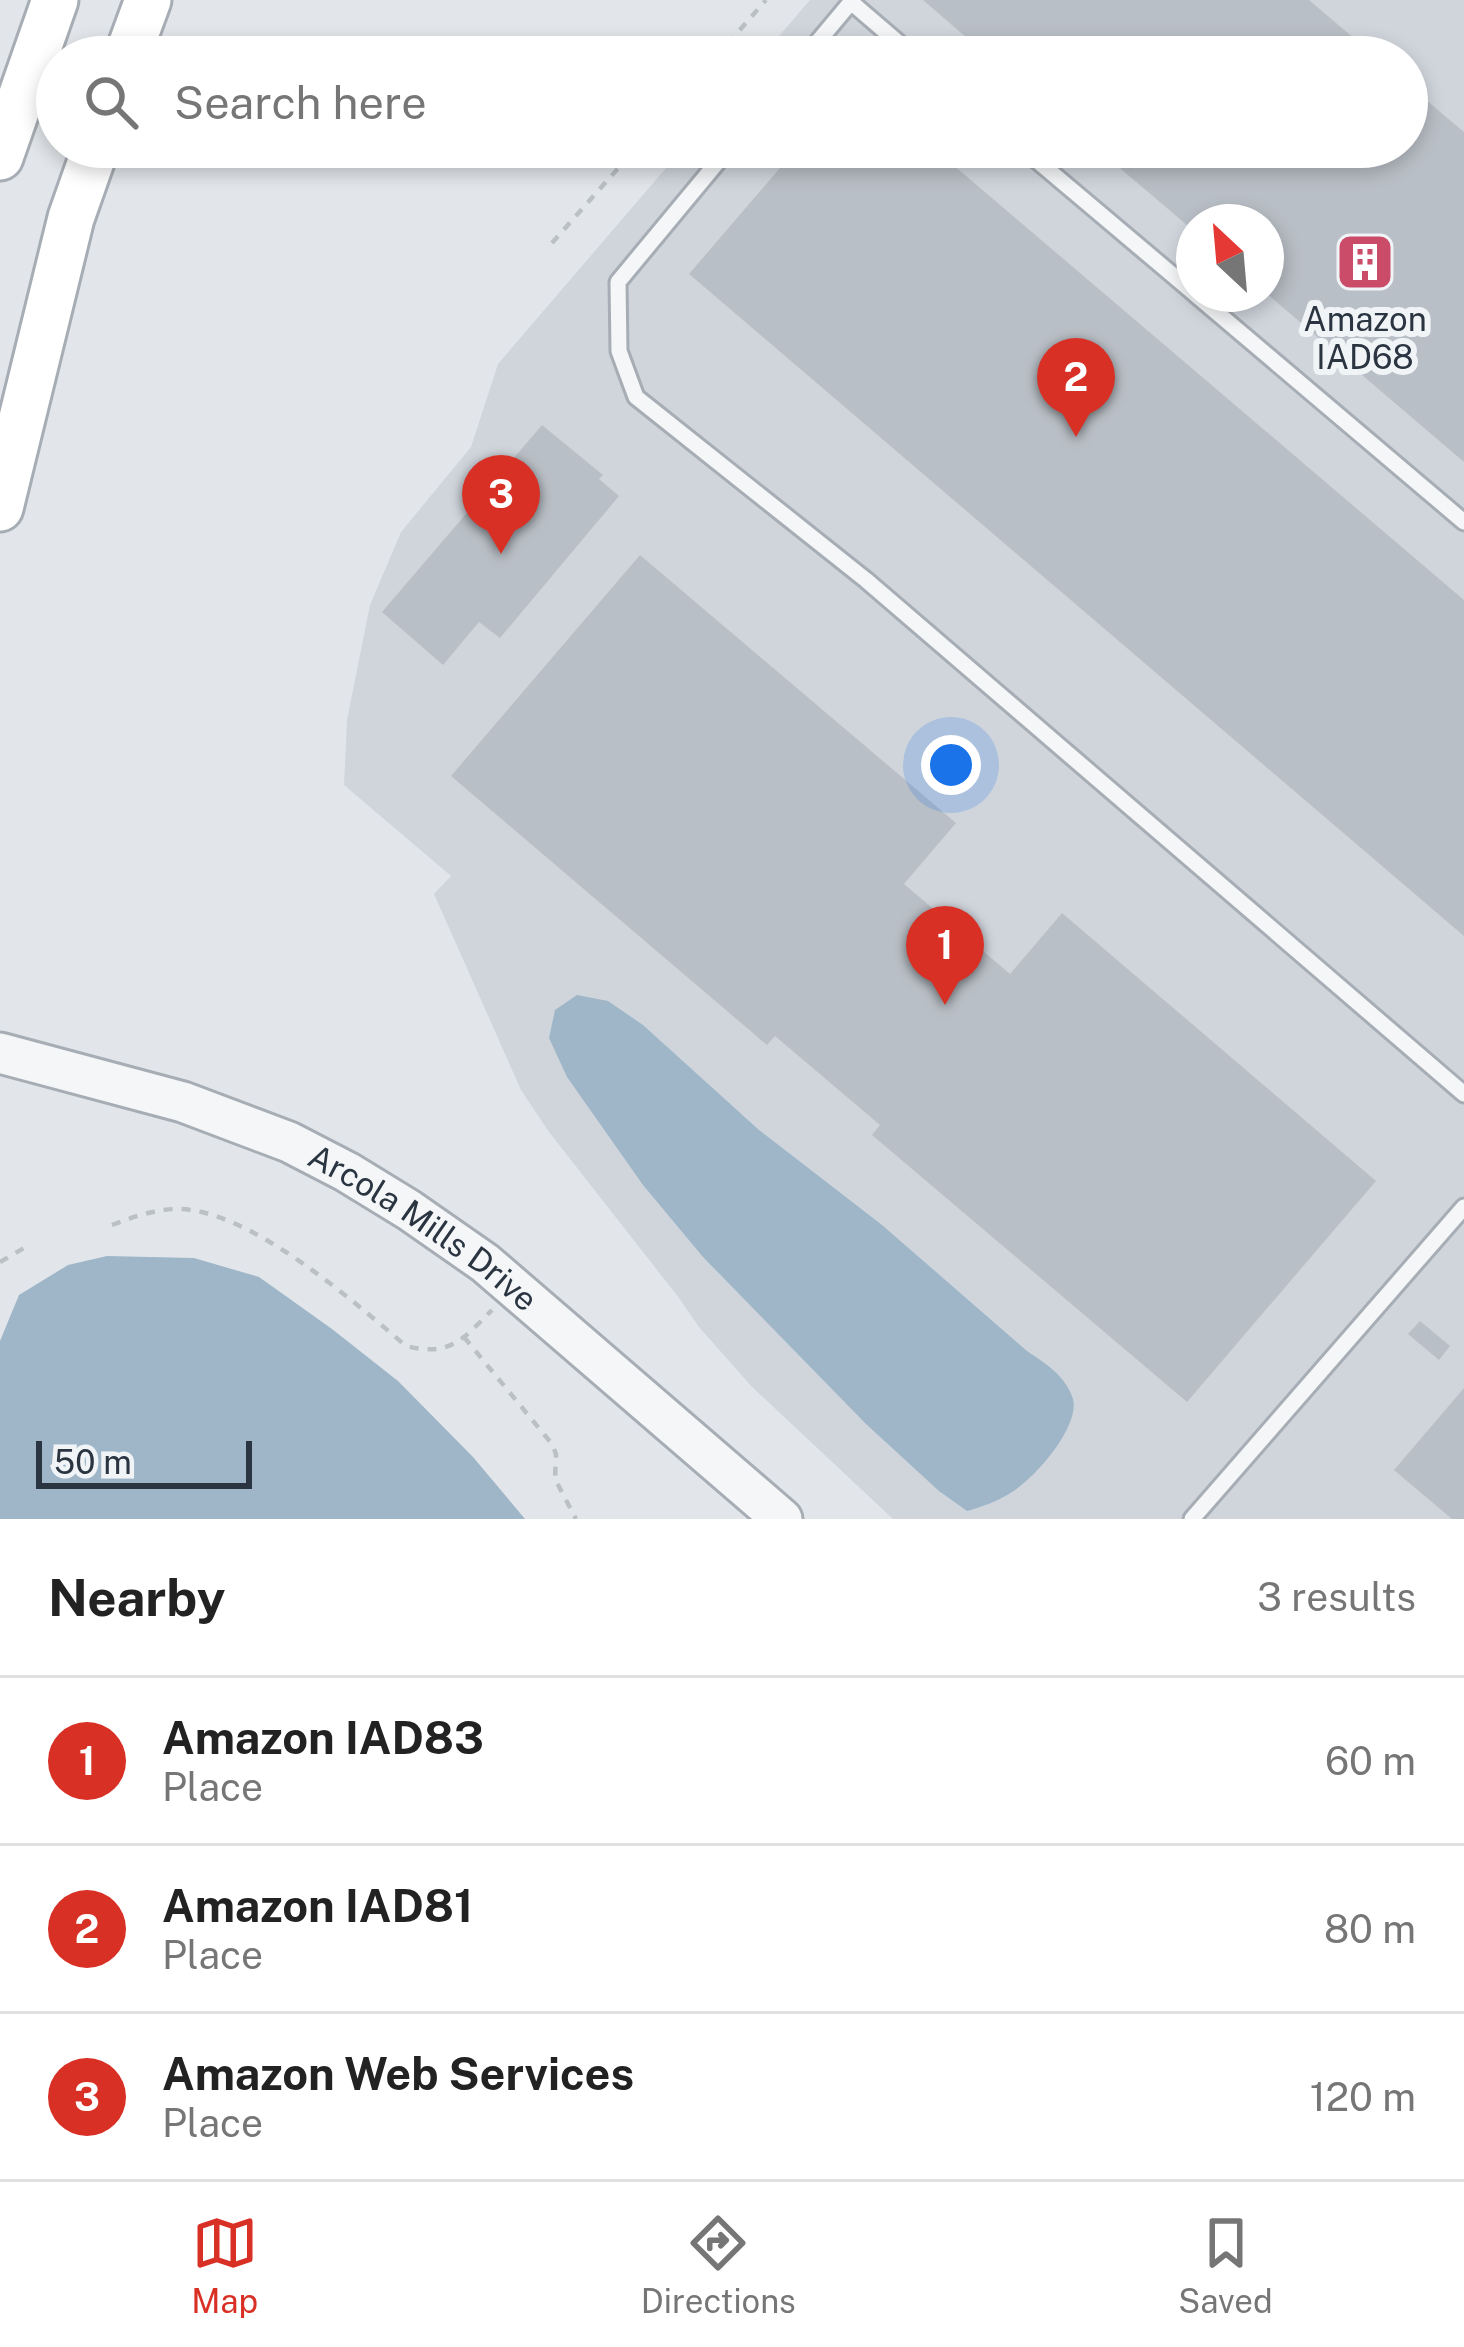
<!DOCTYPE html>
<style>
body{margin:0;font-family:"Public Sans",sans-serif;background:#f6f6f6;color:#222}
.compass{position:absolute;left:1176px;top:204px;width:108px;height:108px;border-radius:50%;background:#fff;box-shadow:0 6px 18px #0003;rotate:334deg}
.scale{position:absolute;left:36px;bottom:30px;width:216px;box-sizing:border-box;padding-left:12px;border:6px solid #2a3541;border-top:0;font-size:33px;line-height:42px;white-space:nowrap;color:#2a3541;-webkit-text-stroke:9px #f1f4f7;paint-order:stroke}
.you{position:absolute;left:951px;top:765px;width:42px;height:42px;margin:-30px;border:9px solid #fff;border-radius:50%;background:#1a73e8;box-shadow:0 0 0 18px #1a73e833}
.badge{display:grid;place-items:center;width:78px;height:78px;border-radius:50%;background:#d93025;color:#fff;font-size:39px;font-weight:700}
.pin{position:absolute;translate:-50% -99px;filter:drop-shadow(0 3px 6px #0008)}
.pin::after{content:'';position:absolute;top:63px;width:42px;height:36px;background:inherit;clip-path:polygon(0 0,100% 0,50% 100%)}
.list{margin:0;padding:0;list-style:none}
h2{display:flex;justify-content:space-between;align-items:center;height:156px;margin:0;padding:0 48px;font-size:51px}
h2 small{font-size:39px;font-weight:400;color:#767676}
.list li{display:grid;grid-template-columns:78px 1fr auto;gap:36px;align-items:center;box-sizing:border-box;height:168px;padding:0 48px;border-top:3px solid #e0e0e0}
.list b{display:block;font-size:45px;white-space:nowrap}
.list p{margin:0;font-size:39px;white-space:nowrap;color:#767676}
.list em{font-size:39px;font-style:normal;color:#767676}
.icon{flex:none;width:66px;height:66px;fill:none;stroke:currentColor;stroke-width:2;stroke-linecap:round;stroke-linejoin:round}
.map{position:relative;flex:none;width:1464px;height:1519px;overflow:hidden}
.search{position:absolute;background:#fff;box-shadow:0 6px 18px #0003;left:36px;right:36px;top:36px;height:132px;display:flex;align-items:center;gap:30px;box-sizing:border-box;padding:0 42px;border-radius:66px;color:#767676;font-size:45px}
.sheet{height:660px;background:#fff}
nav{display:flex;justify-content:space-around;align-items:center;box-sizing:border-box;height:168px;border-top:3px solid #e0e0e0;background:#fff;font-size:33px;color:#767676}
nav a{display:grid;justify-items:center;gap:6px}
nav .on{color:#d93025}
.map>svg:first-child{display:block}
.built{fill:#d0d5dc;fill-rule:evenodd}
.water{fill:#9eb6c8}
.building{fill:#b9bfc6}
.lines{fill:none;stroke-linecap:round;stroke-linejoin:round}
.service-casing{stroke:#a7adb4;stroke-width:21}
.tertiary-casing{stroke:#a7adb4;stroke-width:45}
.secondary-casing{stroke:#a7adb4;stroke-width:51}
.path{stroke:#bbc0c5;stroke-width:4.5;stroke-dasharray:9 9;stroke-linecap:butt}
.service{stroke:#f4f6f8;stroke-width:15}
.tertiary{stroke:#f4f6f8;stroke-width:39}
.secondary{stroke:#fff;stroke-width:45}
.labels{text-anchor:middle;stroke-width:12;stroke-linejoin:round;paint-order:stroke}
.poi-label{font-size:33px;fill:#2a3541;stroke:#f1f4f7}
.street-label{font-size:33px;fill:#2a3541;stroke:#f1f4f7}
</style>
<div class="map">
<svg width="1464" height="1519" viewBox="0 0 1464 1519">
<rect width="100%" height="100%" fill="#e2e6ea"/>
<!-- built -->
<path class="built" d="M810,0H1464V1519H893L752,1387L699,1327L679,1298L549,1132L521,1090L434,894L451,876L344,785L347,720L370,605L401,532L471,447L498,364L684,147H1407V57H761ZM1194,222H1266V294H1194Z"/>
<!-- water -->
<g class="water">
<path d="M577,995L608,1001L643,1025L759,1130L882,1225L1027,1351C1046,1364 1066,1376 1073,1399C1080,1427 1035,1478 1012,1492C998,1501 982,1507 967,1511L939,1491L866,1424L703,1257L643,1185L567,1077L549,1038L555,1010Z"/>
<path d="M107,1256L194,1258L259,1277L332,1329L398,1381L473,1457L525,1519H0V1341L19,1295L68,1265Z"/>
</g>
<!-- building -->
<g class="building">
<path d="M923,0H1309L1376,57H989Z"/>
<path d="M1407,84L1464,132V462L1266,293V222H1194V231L1095,147H1407Z"/>
<path d="M798,147H932L1464,600V936L689,274Z"/>
<path d="M542,425L603,475L599,479L619,496L500,638L479,622L443,665L382,612Z"/>
<path d="M640,555L956,823L904,884L1010,974L1062,913L1376,1181L1187,1402L872,1135L880,1125L775,1036L767,1045L451,776Z"/>
<path d="M1420,1321L1450,1346L1439,1360L1408,1334Z"/>
<path d="M1464,1388V1519H1452L1394,1470Z"/>
</g>
<g class="lines">
<!-- service casing -->
<g class="service-casing">
<g id="service">
<path d="M852,0L851,2L915,57"/>
<path d="M805,57L851,2"/>
<path d="M730,147L618,282L619,351L636,397L866,580L1464,1094"/>
<path d="M1021,147L1194,293"/>
<path d="M1195,294L1464,522"/>
<path d="M1192,1519L1464,1207"/>
</g>
</g>
<!-- tertiary casing -->
<g class="tertiary-casing">
<g id="tertiary">
<path id="s1" d="M0,1053L183,1102L289,1142L347,1172L409,1210L485,1263L782,1519"/>
</g>
</g>
<!-- secondary casing -->
<g class="secondary-casing">
<g id="secondary">
<path d="M127,57L148,0"/>
<path d="M0,157L55,0"/>
<path d="M0,508L71,218L96,147"/>
</g>
</g>
<!-- path -->
<g class="path">
<path d="M716,57L766,0"/>
<path d="M552,243L637,147"/>
<path d="M112,1225C133,1217 152,1210 175,1209C247,1207 353,1301 406,1346C451,1357 463,1339 492,1310"/>
<path d="M0,1262L24,1248"/>
<path d="M464,1337L552,1444L556,1454L555,1479L576,1519"/>
</g>
<!-- service -->
<use href="#service" class="service"/>
<!-- tertiary -->
<use href="#tertiary" class="tertiary"/>
<!-- secondary -->
<use href="#secondary" class="secondary"/>
</g>
<!-- icons -->
<defs>
<g id="building-square" transform="scale(3)"><rect x="-9" y="-9" width="18" height="18" rx="4" fill="#ca4c69" stroke="#f1f4f7"/><path d="M-4-6H4V6H1V3H-1V6H-4ZM-2.5-4.3h1.7v1.8h-1.7ZM.8-4.3h1.7v1.8H.8ZM-2.5-1h1.7V.8h-1.7ZM.8-1h1.7V.8H.8Z" fill="#fff"/></g>
</defs>
<g fill-rule="evenodd">
<use href="#building-square" x="1365" y="262"/>
</g>
<g class="labels">
<!-- poi labels -->
<g class="poi-label">
<text x="1365" y="331">Amazon<tspan x="1365" dy="38">IAD68</tspan></text>
</g>
<!-- street labels -->
<g class="street-label">
<text dy="12" stroke="none"><textPath href="#s1" startOffset="462">Arcola Mills Drive</textPath></text>
</g>
</g>
</svg>
<svg class="compass" viewBox="-18 -18 36 36"><path d="M0-13l5 13h-10z" fill="#e53935"/><path d="M0 13l5-13h-10z" fill="#767676"/></svg>
<div class="scale">50 m</div>
<div class="you"></div>
<div class="pin badge" style="left:945px;top:1005px">1</div>
<div class="pin badge" style="left:1076px;top:437px">2</div>
<div class="pin badge" style="left:501px;top:554px">3</div>
<div class="search"><svg class="icon" aria-label="search" viewBox="0 0 24 24"><circle cx="10" cy="10" r="6"/><path d="M15 15l6 6"/></svg>Search here</div>
</div>
<section class="sheet">
<h2>Nearby<small>3 results</small></h2>
<ul class="list">
<li><span class="badge">1</span><div><b>Amazon IAD83</b><p>Place</p></div><em>60 m</em></li>
<li><span class="badge">2</span><div><b>Amazon IAD81</b><p>Place</p></div><em>80 m</em></li>
<li><span class="badge">3</span><div><b>Amazon Web Services</b><p>Place</p></div><em>120 m</em></li>
</ul>
</section>
<nav>
<a class="on"><svg class="icon" aria-label="map" viewBox="0 0 24 24"><path d="M3 6l6-2 6 2 6-2v14l-6 2-6-2-6 2zM9 4v14M15 6v14"/></svg>Map</a>
<a><svg class="icon" aria-label="directions" viewBox="0 0 24 24"><path d="M12 3l9 9-9 9-9-9zM9 14v-3h6M13 9l2 2-2 2"/></svg>Directions</a>
<a><svg class="icon" aria-label="saved" viewBox="0 0 24 24"><path d="M7 4h10v16l-5-4-5 4z"/></svg>Saved</a>
</nav>
